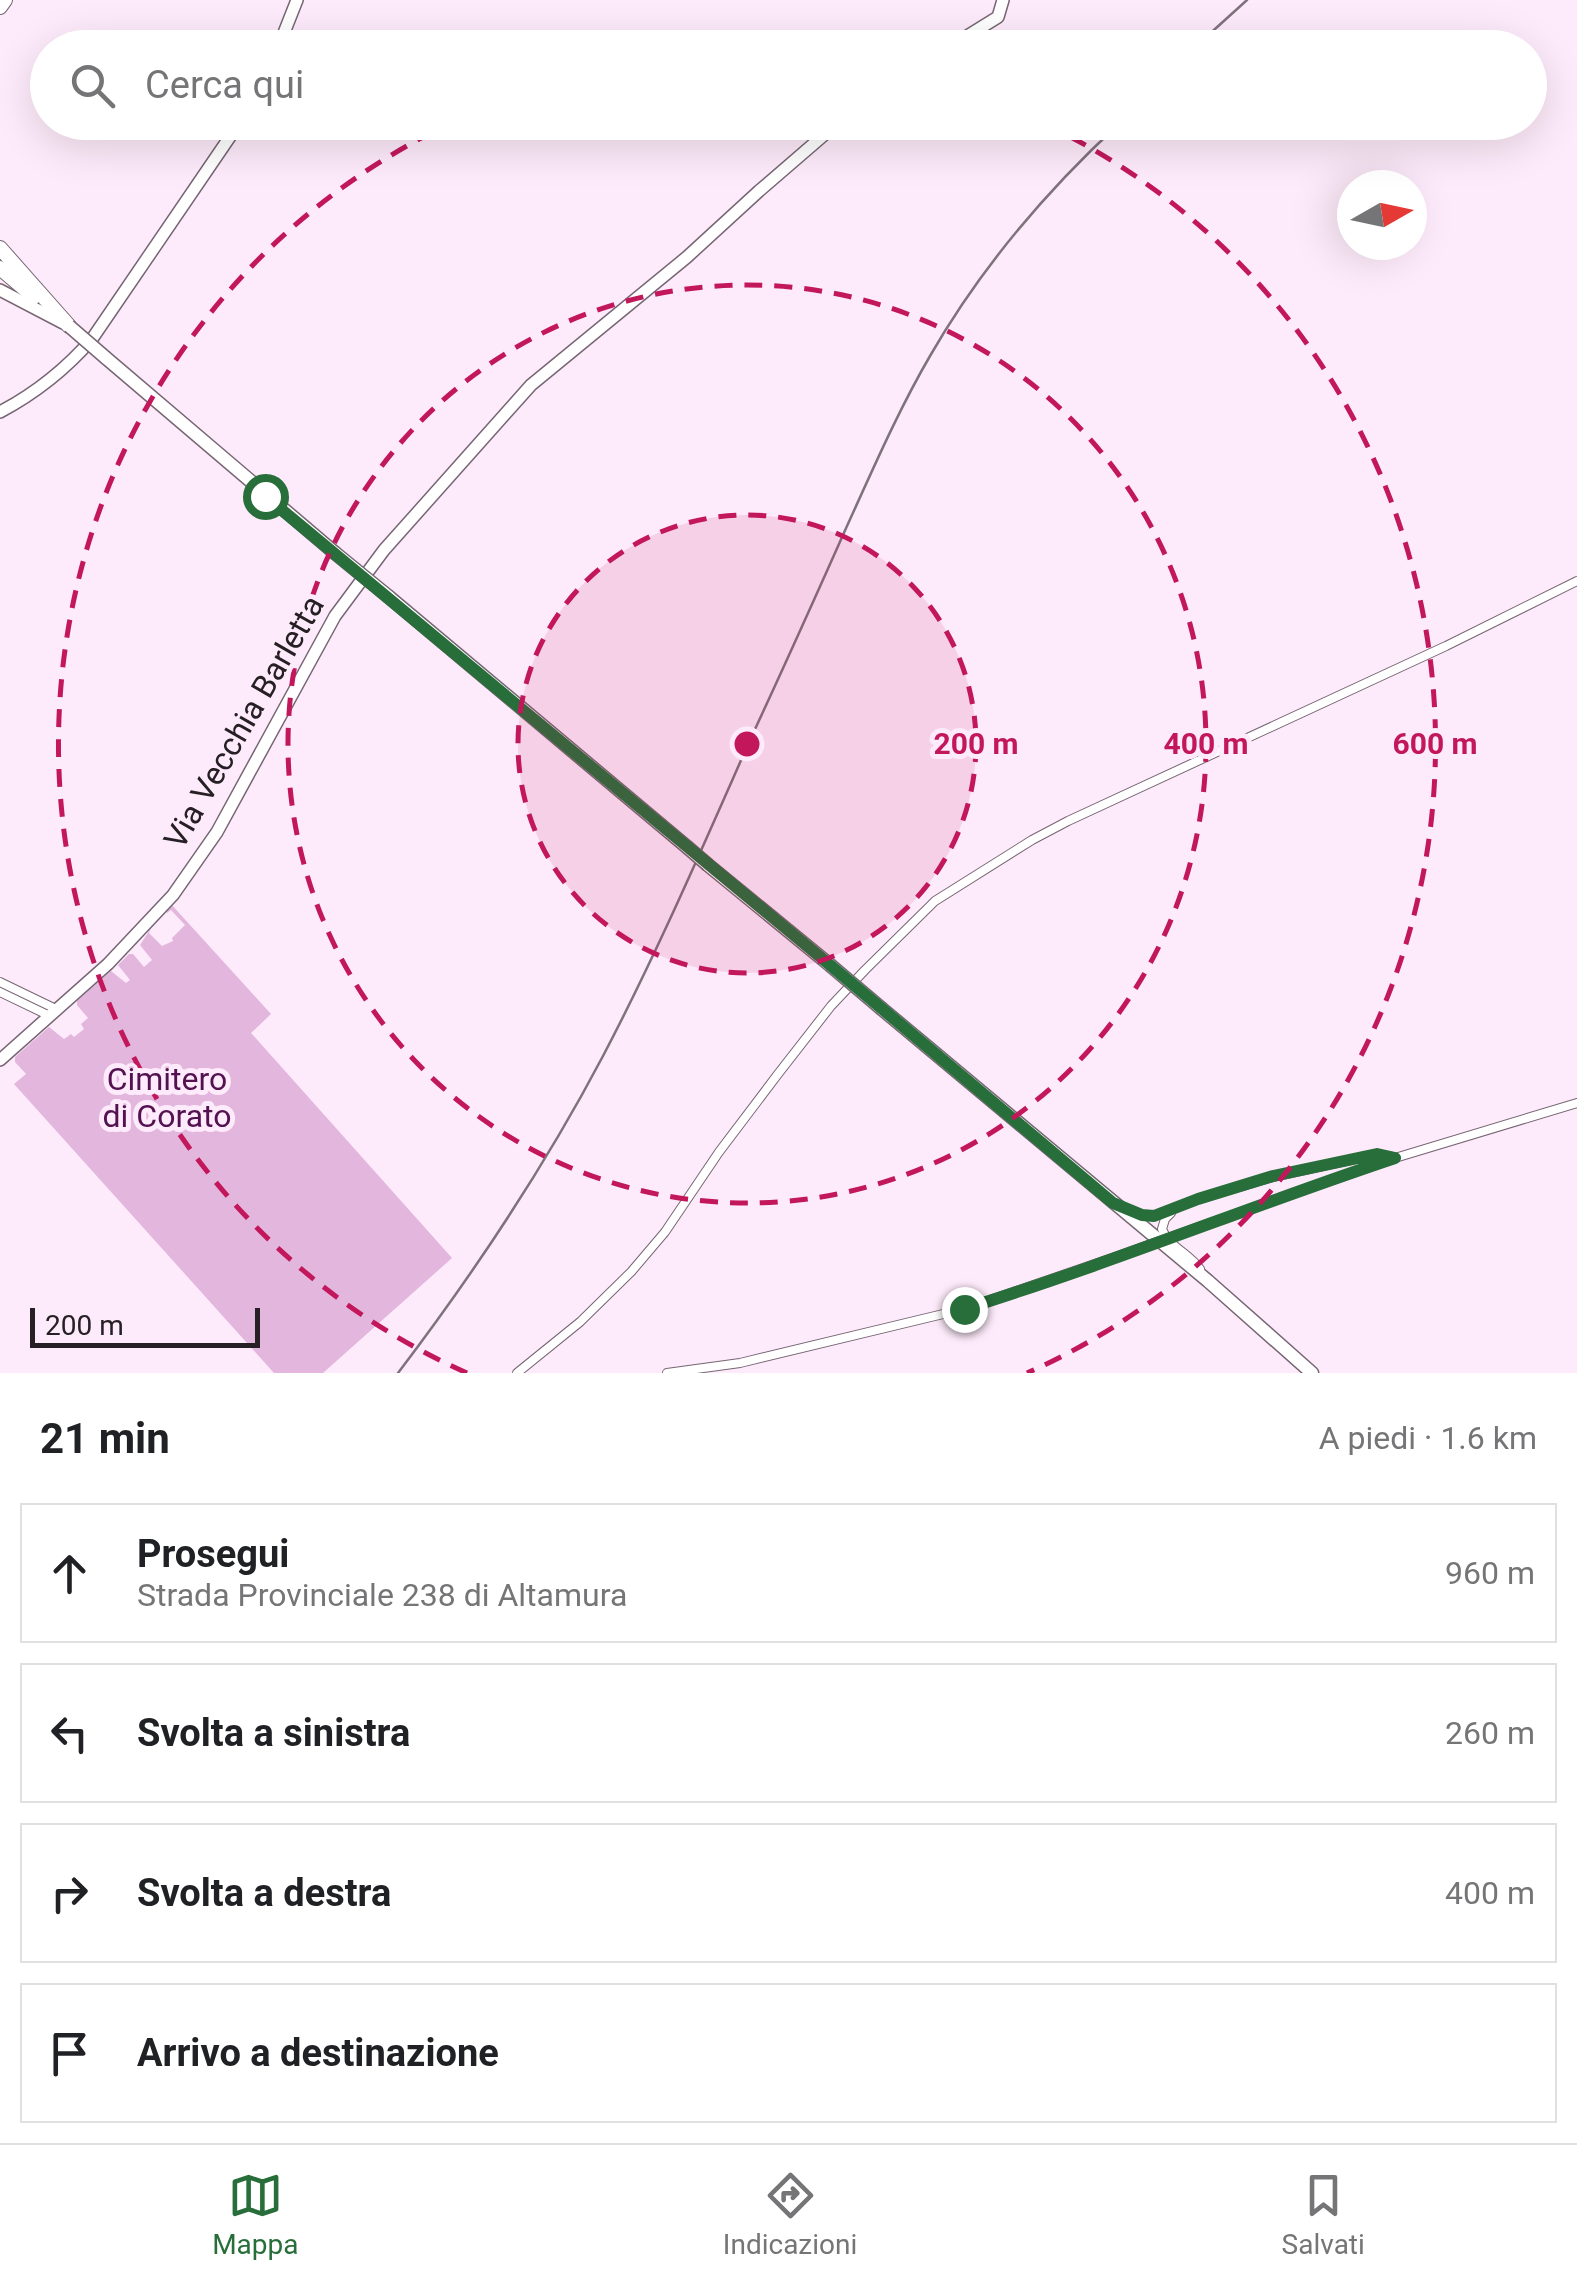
<!DOCTYPE html>
<html lang="it">
<meta charset="utf-8">
<style>
body{margin:0;font-family:Roboto,sans-serif;background:#f2f2f2;color:#202124}
.compass{position:absolute;left:1337px;top:170px;width:90px;height:90px;border-radius:50%;background:#fff;box-shadow:0 10px 40px #0002;rotate:81deg}
.scale{position:absolute;left:30px;bottom:25px;width:230px;box-sizing:border-box;padding-left:10px;border:5px solid #262025;border-top:0;font-size:28px;line-height:35px;white-space:nowrap;color:#262025;-webkit-text-stroke:8px #fdeafa;paint-order:stroke}
.stop{position:absolute;width:30px;height:30px;margin:-22px;border:8px solid #286e3a;border-radius:50%;background:#fff}
.stop.end{background:#286e3a;border-color:#fff;box-shadow:0 2px 10px #0008}
.list{margin:0;padding:0;list-style:none}
h2{display:flex;justify-content:space-between;align-items:center;height:130px;margin:0;padding:0 40px;font-size:42px}
h2 small{font-size:32px;font-weight:400;color:#757577}
.list li{display:grid;grid-template-columns:65px 1fr auto;gap:30px;align-items:center;box-sizing:border-box;height:140px;margin:0 20px 20px;padding:0 20px;border:2px solid #e0e0e0;border-radius:0px}
.list b{display:block;font-size:38px;white-space:nowrap}
.list p{margin:0;font-size:32px;white-space:nowrap;color:#757577}
.list em{font-size:32px;font-style:normal;color:#757577}
.icon{flex:none;width:55px;height:55px;fill:none;stroke:currentColor;stroke-width:2;stroke-linecap:round;stroke-linejoin:round}
.map{position:relative;flex:none;width:1577px;height:1373px;overflow:hidden}
.search{position:absolute;background:#fff;box-shadow:0 10px 40px #0002;left:30px;right:30px;top:30px;height:110px;display:flex;align-items:center;gap:25px;box-sizing:border-box;padding:0 35px;border-radius:55px;color:#757577;font-size:38px}
.sheet{height:770px;background:#fff}
nav{display:flex;justify-content:space-around;align-items:center;box-sizing:border-box;height:140px;border-top:2px solid #e0e0e0;background:#fff;font-size:28px;color:#757577}
nav a{display:grid;justify-items:center;gap:5px}
nav .on{color:#286e3a}
.map>svg:first-child{display:block}
.green{fill:#e3b6dd}
.lines{fill:none;stroke-linecap:round;stroke-linejoin:round}
.street-casing{stroke:#766673;stroke-width:10}
.secondary-casing{stroke:#766673;stroke-width:14}
.primary-casing{stroke:#766673;stroke-width:15}
.highway-casing{stroke:#766673;stroke-width:16}
.street{stroke:#fff;stroke-width:8}
.secondary{stroke:#fff;stroke-width:11}
.primary{stroke:#fff;stroke-width:12}
.highway{stroke:#fff;stroke-width:14}
.rail{stroke:#7e727c;stroke-width:2.5}
.street-bridge-casing{stroke:#766673;stroke-width:10;stroke-linecap:butt}
.primary-bridge-casing{stroke:#766673;stroke-width:15;stroke-linecap:butt}
.street-bridge{stroke:#fff;stroke-width:8}
.primary-bridge{stroke:#fff;stroke-width:12}
.route{stroke:#286e3a;stroke-width:12}
.ring{fill:none;stroke:#c2185b;stroke-width:5;stroke-dasharray:18 12}
.labels{text-anchor:middle;stroke-width:10;stroke-linejoin:round;paint-order:stroke}
.street-label{font-size:32px;fill:#262025;stroke:#fdeafa}
.park-label{font-size:32px;fill:#541150;stroke:#fdeafa}
.centre{fill:#c2185b;stroke:#fdeafa;stroke-width:5}
.ring-label{font-size:30px;text-anchor:middle;font-weight:bold;fill:#c2185b;stroke:#fdeafa;stroke-width:10;stroke-linejoin:round;paint-order:stroke}
</style>
<div class="map">
<svg width="1577" height="1373" viewBox="0 0 1577 1373">
<rect width="100%" height="100%" fill="#fdeafa"/>
<!-- green -->
<path class="green" d="M170,903L271,1014L251,1033L452,1258L323,1373H274L14,1084L26,1074L15,1062V1057L49,1027L64,1039L71,1034L74,1037L84,1029L81,1024L88,1018L77,1005V1001L111,971L126,983L130,980L118,965L129,954H133L144,967L152,960L140,945L151,928L149,933L162,946L173,941L172,938L185,925L171,910L167,913L165,910Z"/>
<g class="lines">
<!-- street casing -->
<g class="street-casing">
<g id="street">
<path d="M0,982L58,1010"/>
<path d="M0,992L50,1016"/>
<path d="M1126,1209L1142,1215L1154,1216L1198,1199L1273,1177L1377,1154L1392,1157"/>
<path d="M1171,1213L1165,1219L1162,1229C1168,1246 1190,1254 1200,1269"/>
<path d="M1196,1228L1395,1158L1577,1103"/>
<path d="M517,1373L580,1322L631,1272L665,1232L719,1152L778,1074L831,1006L865,970L935,901L1032,840L1068,821L1446,646L1577,581"/>
<path d="M667,1373L740,1363L964,1309L1115,1257"/>
</g>
</g>
<!-- secondary casing -->
<g class="secondary-casing">
<g id="secondary">
<path d="M278,48L297,0"/>
<path d="M948,48L998,17L1003,0"/>
<path d="M0,290L63,323"/>
<path d="M0,412C36,393 65,370 92,339L240,122"/>
<path d="M0,1060L108,964L173,895L217,832L335,616L384,550L531,385L687,257L759,191L839,122"/>
</g>
</g>
<!-- primary casing -->
<g class="primary-casing">
<g id="primary">
<path d="M106,358L335,553"/>
<path d="M389,597L687,847"/>
<path d="M708,865L830,965"/>
<path d="M882,1009L1208,1281L1312,1373"/>
</g>
</g>
<!-- highway casing -->
<g class="highway-casing">
<g id="highway">
<path d="M0,7L5,0"/>
<path d="M0,248L69,326"/>
<path d="M0,268L34,297"/>
</g>
</g>
<!-- street -->
<use href="#street" class="street"/>
<!-- secondary -->
<use href="#secondary" class="secondary"/>
<!-- primary -->
<use href="#primary" class="primary"/>
<!-- highway -->
<use href="#highway" class="highway"/>
<!-- rail -->
<g class="rail">
<path d="M1194,48L1247,0"/>
<path d="M398,1373C474,1273 544,1168 603,1056C657,953 703,846 750,740C783,669 815,598 847,526C873,469 898,411 930,356C980,269 1047,190 1121,122"/>
</g>
<!-- street-bridge casing -->
<g class="street-bridge-casing">
<path id="street-bridge" d="M1115,1257L1196,1228"/>
</g>
<!-- primary-bridge casing -->
<g class="primary-bridge-casing">
<g id="primary-bridge">
<path d="M69,326L106,358"/>
<path d="M335,553L389,597"/>
<path d="M687,847L708,865"/>
<path d="M830,965L882,1009"/>
</g>
</g>
<!-- street-bridge -->
<use href="#street-bridge" class="street-bridge"/>
<!-- primary-bridge -->
<use href="#primary-bridge" class="primary-bridge"/>
</g>
<g class="lines">
<!-- route -->
<path class="route" d="M265,496L830,965L1113,1203L1142,1215L1154,1216L1198,1199L1273,1176L1377,1154L1395,1158C1251,1206 1109,1264 964,1309"/>
</g>
<!-- distance rings -->
<circle cx="747" cy="744" r="229" fill="#c2185b" fill-opacity=".12"/>
<g class="ring">
<circle cx="747" cy="744" r="229"/>
<circle cx="747" cy="744" r="459"/>
<path d="M467 1373A688 688 0 0 1 451 123M1043 123A688 688 0 0 1 1027 1373"/>
</g>
<g class="labels">
<!-- street labels -->
<g class="street-label">
<text transform="translate(244 722) rotate(-60)" y="11">Via Vecchia Barletta</text>
</g>
<!-- park labels -->
<g class="park-label">
<text x="167" y="1090">Cimitero<tspan x="167" dy="37">di Corato</tspan></text>
</g>
</g>
<circle cx="747" cy="744" r="15" class="centre"/>
<g class="ring-label">
<text x="976" y="754">200 m</text>
<text x="1206" y="754">400 m</text>
<text x="1435" y="754">600 m</text>
</g>
</svg>
<svg class="compass" viewBox="-18 -18 36 36"><path d="M0-13l5 13h-10z" fill="#e53935"/><path d="M0 13l5-13h-10z" fill="#757577"/></svg>
<div class="scale">200 m</div>
<div class="stop" style="left:265px;top:496px"></div>
<div class="stop end" style="left:964px;top:1309px"></div>
<div class="search"><svg class="icon" aria-label="search" viewBox="0 0 24 24"><circle cx="10" cy="10" r="6"/><path d="M15 15l6 6"/></svg>Cerca qui</div>
</div>
<section class="sheet">
<h2>21 min<small>A piedi · 1.6 km</small></h2>
<ul class="list">
<li><svg class="icon" aria-label="ahead" viewBox="0 0 24 24"><path d="M12 20V5M6 11l6-6 6 6"/></svg><div><b>Prosegui</b><p>Strada Provinciale 238 di Altamura</p></div><em>960 m</em></li>
<li><svg class="icon" aria-label="left" viewBox="0 0 24 24"><path d="M17 20v-9H6M10 6l-5 5 5 5"/></svg><div><b>Svolta a sinistra</b></div><em>260 m</em></li>
<li><svg class="icon" aria-label="right" viewBox="0 0 24 24"><path d="M7 20v-9h11M14 6l5 5-5 5"/></svg><div><b>Svolta a destra</b></div><em>400 m</em></li>
<li><svg class="icon" aria-label="arrive" viewBox="0 0 24 24"><path d="M6 21V4h12l-3 4 3 4H6"/></svg><div><b>Arrivo a destinazione</b></div></li>
</ul>
</section>
<nav>
<a class="on"><svg class="icon" aria-label="map" viewBox="0 0 24 24"><path d="M3 6l6-2 6 2 6-2v14l-6 2-6-2-6 2zM9 4v14M15 6v14"/></svg>Mappa</a>
<a><svg class="icon" aria-label="directions" viewBox="0 0 24 24"><path d="M12 3l9 9-9 9-9-9zM9 14v-3h6M13 9l2 2-2 2"/></svg>Indicazioni</a>
<a><svg class="icon" aria-label="saved" viewBox="0 0 24 24"><path d="M7 4h10v16l-5-4-5 4z"/></svg>Salvati</a>
</nav>
